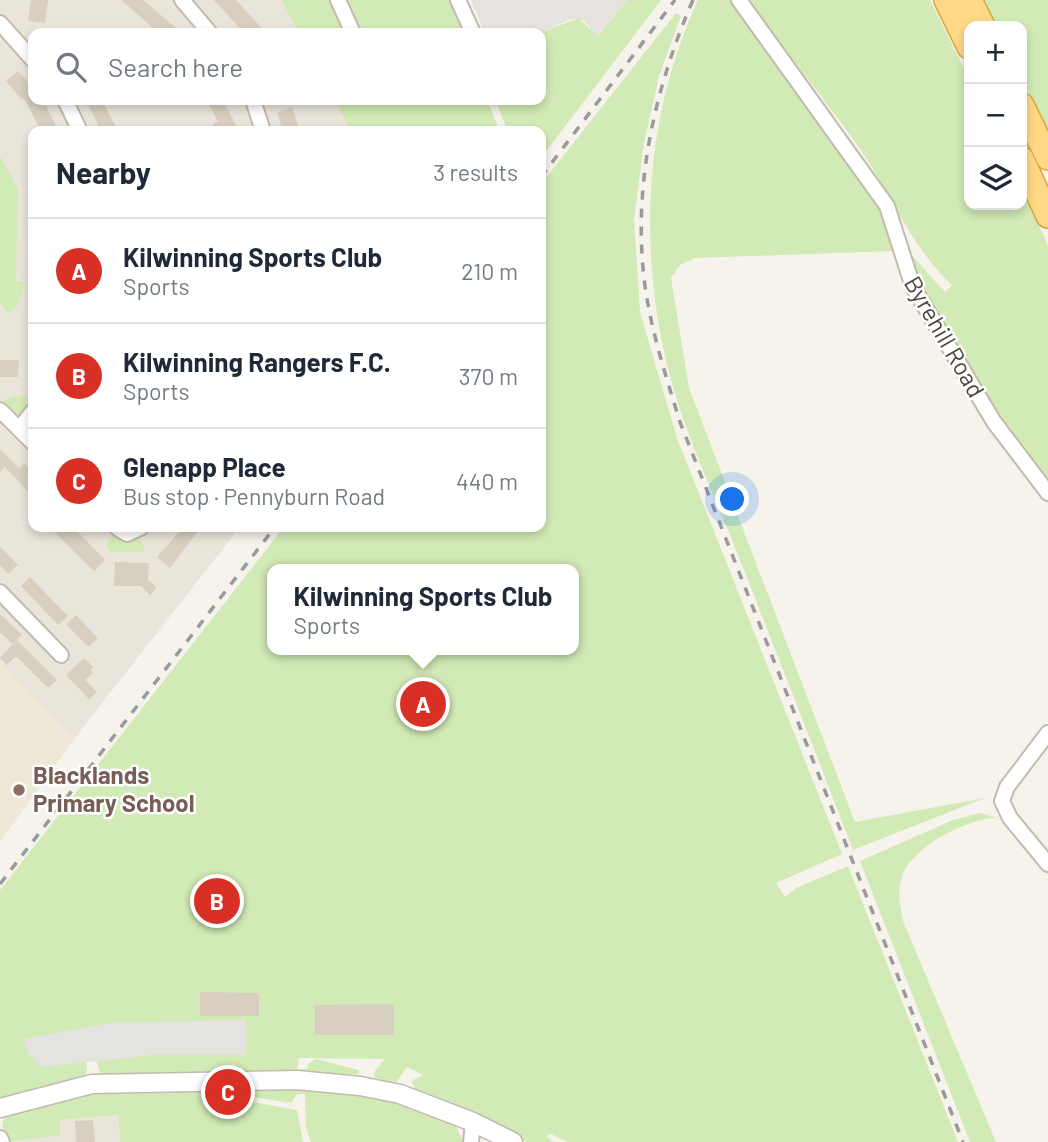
<!DOCTYPE html>
<meta charset="utf-8">
<style>
body{margin:0;font-family:Barlow,sans-serif;background:#f2f2f3;color:#1f2937}
.controls{position:absolute;right:21px;top:21px;display:grid;overflow:hidden;border-radius:14px;box-shadow:0 4px 10px #0003}
.controls button{width:63px;height:63px;display:grid;place-items:center;padding:0;border:0;border-bottom:2px solid #e0e1e3;background:#fff;color:#1f2937;font:35px sans-serif}
.you{position:absolute;left:733px;top:500px;width:24px;height:24px;margin:-18px;border:5px solid #fff;border-radius:50%;background:#1a73e8;box-shadow:0 0 0 10px #1a73e833}
.badge{display:grid;place-items:center;width:46px;height:46px;border-radius:50%;background:#d93025;color:#fff;font-size:23px;font-weight:700}
.pin{position:absolute;translate:-50% -50%;border:4px solid #fff;box-shadow:0 2px 7px #0006}
.popup{position:absolute;left:267px;top:564px;width:312px;height:91px;box-sizing:border-box;display:grid;place-content:center;border-radius:14px;background:#fff;filter:drop-shadow(0 2px 5px #0005);font-size:23px;white-space:nowrap;color:#747a83}
.popup b{font-size:26px;color:#1f2937}
.popup::after{content:'';position:absolute;left:50%;top:100%;margin-left:-14px;border:14px solid transparent;border-top-color:#fff}
.list{margin:0;padding:0;list-style:none}
h2{display:flex;justify-content:space-between;align-items:center;height:91px;margin:0;padding:0 28px;font-size:30px}
h2 small{font-size:23px;font-weight:400;color:#747a83}
.list li{display:grid;grid-template-columns:46px 1fr auto;gap:21px;align-items:center;box-sizing:border-box;height:105px;padding:0 28px;border-top:2px solid #e0e1e3}
.list b{display:block;font-size:26px;white-space:nowrap}
.list p{margin:0;font-size:23px;white-space:nowrap;color:#747a83}
.list em{font-size:23px;font-style:normal;color:#747a83}
.icon{flex:none;width:38px;height:38px;fill:none;stroke:currentColor;stroke-width:2;stroke-linecap:round;stroke-linejoin:round}
.map{position:relative;flex:none;width:1048px;height:1142px;overflow:hidden}
.search{position:absolute;background:#fff;box-shadow:0 4px 10px #0003;left:28px;top:28px;width:518px;height:77px;display:flex;align-items:center;gap:18px;box-sizing:border-box;padding:0 24px;border-radius:14px;color:#747a83;font-size:26px}
.panel{position:absolute;background:#fff;box-shadow:0 4px 10px #0003;left:28px;top:126px;width:518px;height:406px;border-radius:14px}
.map>svg:first-child{display:block}
.residential{fill:#eae5da}
.industrial{fill:#e6e2dd}
.education{fill:#efe8d6}
.green{fill:#d2eab5;fill-rule:evenodd}
.parking{fill:#e5e3e0}
.building{fill:#d8cfc1}
.lines{fill:none;stroke-linecap:round;stroke-linejoin:round}
.minor-casing{stroke:#c2bbae;stroke-width:18}
.tertiary-casing{stroke:#c2bbae;stroke-width:21}
.trunk-casing{stroke:#e0a43c;stroke-width:26}
.minor{stroke:#fff;stroke-width:14}
.tertiary{stroke:#fff;stroke-width:18}
.trunk{stroke:#ffd985;stroke-width:23}
.rail{stroke:#9a9a9a;stroke-width:3.5;stroke-dasharray:9 9;stroke-linecap:butt}
.education-dot{fill:#8d6e63;stroke:#fff;stroke-width:2.5}
.labels{text-anchor:middle;stroke-width:5;stroke-linejoin:round;paint-order:stroke}
.street-label{font-size:24px;fill:#4b4439;stroke:#fff}
.education-label{font-size:24px;font-weight:bold;fill:#785e54;stroke:#fff;text-anchor:start}
</style>
<div class="map">
<svg width="1048" height="1142" viewBox="0 0 1048 1142">
<rect width="100%" height="100%" fill="#f6f3ec"/>
<!-- residential -->
<g class="residential">
<path d="M0,0H281L299,33H33V100H334L351,131H33V527H240L74,739L0,664Z"/>
<path d="M118,1115L120,1142H5L60,1120Z"/>
</g>
<!-- industrial -->
<path class="industrial" d="M471,0H627L596,36L584,20L571,19L539,33H485Z"/>
<!-- education -->
<path class="education" d="M0,664L74,739L0,842Z"/>
<!-- green -->
<g class="green">
<path d="M281,0H334L349,33H299Z"/>
<path d="M344,0H451L466,33H359Z"/>
<path d="M627,0H661L541,158V131H508L495,100H541L539,33L579,18L597,36Z"/>
<path d="M698,0H732L877,199L885,217L894,251L695,258L680,265L671,278L689,388L855,822L985,798L853,850C816,753 778,657 740,560C718,503 690,446 673,387C637,260 642,121 698,0Z"/>
<path d="M746,0H930L969,79V205H1022V190L1048,245V484L988,401L911,270L909,252L945,292L952,285C909,245 893,196 860,149C824,98 784,49 746,0Z"/>
<path d="M980,0H1048V137L1022,84V26H993Z"/>
<path d="M676,13L681,16L659,76L644,143L634,219L640,312L677,438L842,854L776,883L785,897L796,888L848,866L958,1142H568L551,1134L547,1136L553,1142H527L448,1102L417,1092L411,1081L423,1075L407,1067L395,1084L374,1077L375,1071L385,1059L299,1058L297,1069H307L308,1064L316,1059L359,1070V1074C274,1075 190,1072 106,1075L100,1072L96,1060L86,1061L87,1072L81,1079L0,1099V890L284,527H541V184ZM272,569H574V650H272Z"/>
<path d="M334,100H487L500,131H351Z"/>
<path d="M0,156L18,189L16,281L24,282L19,303L9,313L0,304Z"/>
<path d="M14,396L33,398L21,413H16L3,401Z"/>
<path d="M114,535L127,540L138,536L146,552H112L105,545Z"/>
<path d="M980,813L997,818C968,818 911,847 902,877C897,893 900,905 903,921L996,1142H970L860,861L953,820Z"/>
<path d="M192,1086L226,1090V1094L236,1095V1099L297,1110L303,1142H120L118,1115L60,1120V1135L7,1142C2,1131 0,1124 7,1114L78,1094Z"/>
<path d="M280,1088C342,1088 398,1098 455,1123L463,1142H311L306,1128L305,1094H297L291,1103L247,1096V1091Z"/>
</g>
<!-- parking -->
<path class="parking" d="M246,1020V1055H154L39,1067L36,1058H30L23,1039L110,1023Z"/>
<!-- building -->
<g class="building">
<path d="M31,0H48L45,23L28,21Z"/>
<path d="M121,0H143L182,33H159Z"/>
<path d="M214,0H236L266,33H244Z"/>
<path d="M18,71L33,88V105L43,100L59,131H41L24,98L22,100L6,81Z"/>
<path d="M86,100H102L118,131H101Z"/>
<path d="M207,100H223L237,127L217,131L213,124L218,122Z"/>
<path d="M292,107L300,131H283L277,113Z"/>
<path d="M0,360H19L18,377H0Z"/>
<path d="M0,449L19,468L24,463L33,473V497L5,467L0,472Z"/>
<path d="M49,527H73L105,560L94,571Z"/>
<path d="M183,527H201L170,568L157,557Z"/>
<path d="M0,547L18,565L8,574L0,565Z"/>
<path d="M115,562L149,563L148,580L157,587L150,595L141,586H114Z"/>
<path d="M30,577L68,616L58,625L21,586Z"/>
<path d="M0,614L22,635L12,644L0,632Z"/>
<path d="M76,615L98,638L88,647L66,624Z"/>
<path d="M17,640L57,680L48,688L16,656L7,665L0,658Z"/>
<path d="M84,658L93,667L90,670L93,673L85,680L97,692L89,699L66,675Z"/>
<path d="M200,992L259,993V1016H200Z"/>
<path d="M394,1004V1035H315V1005Z"/>
<path d="M93,1120L95,1142H76L75,1121Z"/>
</g>
<g class="lines">
<!-- minor casing -->
<g class="minor-casing">
<g id="minor">
<path d="M182,0L210,33"/>
<path d="M338,0L353,33"/>
<path d="M458,0L473,33"/>
<path d="M739,0L887,206L913,287L994,422L1048,493"/>
<path d="M0,23L33,60"/>
<path d="M65,100L80,131"/>
<path d="M253,100L263,131"/>
<path d="M0,410L33,443"/>
<path d="M19,429L33,411"/>
<path d="M116,527L127,534L142,527"/>
<path d="M0,592L61,655"/>
<path d="M1048,733L1007,787L1002,801L1010,818L1048,864"/>
<path d="M0,1138L2,1142"/>
<path d="M471,1142L473,1122"/>
</g>
</g>
<!-- tertiary casing -->
<g class="tertiary-casing">
<path id="tertiary" d="M0,1108L92,1084L297,1080L360,1086L400,1094L473,1122L513,1142"/>
</g>
<!-- trunk casing -->
<g class="trunk-casing">
<g id="trunk">
<path d="M946,0L969,47"/>
<path d="M970,0L983,26"/>
<path d="M1022,105L1048,158"/>
<path d="M1022,159L1048,216"/>
</g>
</g>
<!-- minor -->
<use href="#minor" class="minor"/>
<!-- tertiary -->
<use href="#tertiary" class="tertiary"/>
<!-- trunk -->
<use href="#trunk" class="trunk"/>
<!-- rail -->
<g class="rail">
<path d="M693,0C653,92 631,193 646,293C653,337 667,380 680,422L963,1142"/>
<path d="M541,177L675,0"/>
<path d="M0,884L275,527"/>
</g>
</g>
<!-- markers -->
<circle class="education-dot" cx="19" cy="790" r="7"/>
<g class="labels">
<!-- street labels -->
<g class="street-label">
<text transform="translate(944 337) rotate(60)" y="8">Byrehill Road</text>
</g>
<!-- education labels -->
<g class="education-label">
<text x="33" y="784">Blacklands<tspan x="33" dy="28">Primary School</tspan></text>
</g>
</g>
</svg>
<div class="controls">
<button>+</button>
<button>−</button>
<button><svg class="icon" aria-label="layers" viewBox="0 0 24 24"><path d="M12 4l9 5-9 5-9-5zM3 14l9 5 9-5"/></svg></button>
</div>
<div class="you"></div>
<div class="pin badge" style="left:423px;top:704px">A</div>
<div class="popup"><b>Kilwinning Sports Club</b>Sports</div>
<div class="pin badge" style="left:217px;top:901px">B</div>
<div class="pin badge" style="left:228px;top:1092px">C</div>
<div class="search"><svg class="icon" aria-label="search" viewBox="0 0 24 24"><circle cx="10" cy="10" r="6"/><path d="M15 15l6 6"/></svg>Search here</div>
<section class="panel">
<h2>Nearby<small>3 results</small></h2>
<ul class="list">
<li><span class="badge">A</span><div><b>Kilwinning Sports Club</b><p>Sports</p></div><em>210 m</em></li>
<li><span class="badge">B</span><div><b>Kilwinning Rangers F.C.</b><p>Sports</p></div><em>370 m</em></li>
<li><span class="badge">C</span><div><b>Glenapp Place</b><p>Bus stop · Pennyburn Road</p></div><em>440 m</em></li>
</ul>
</section>
</div>
